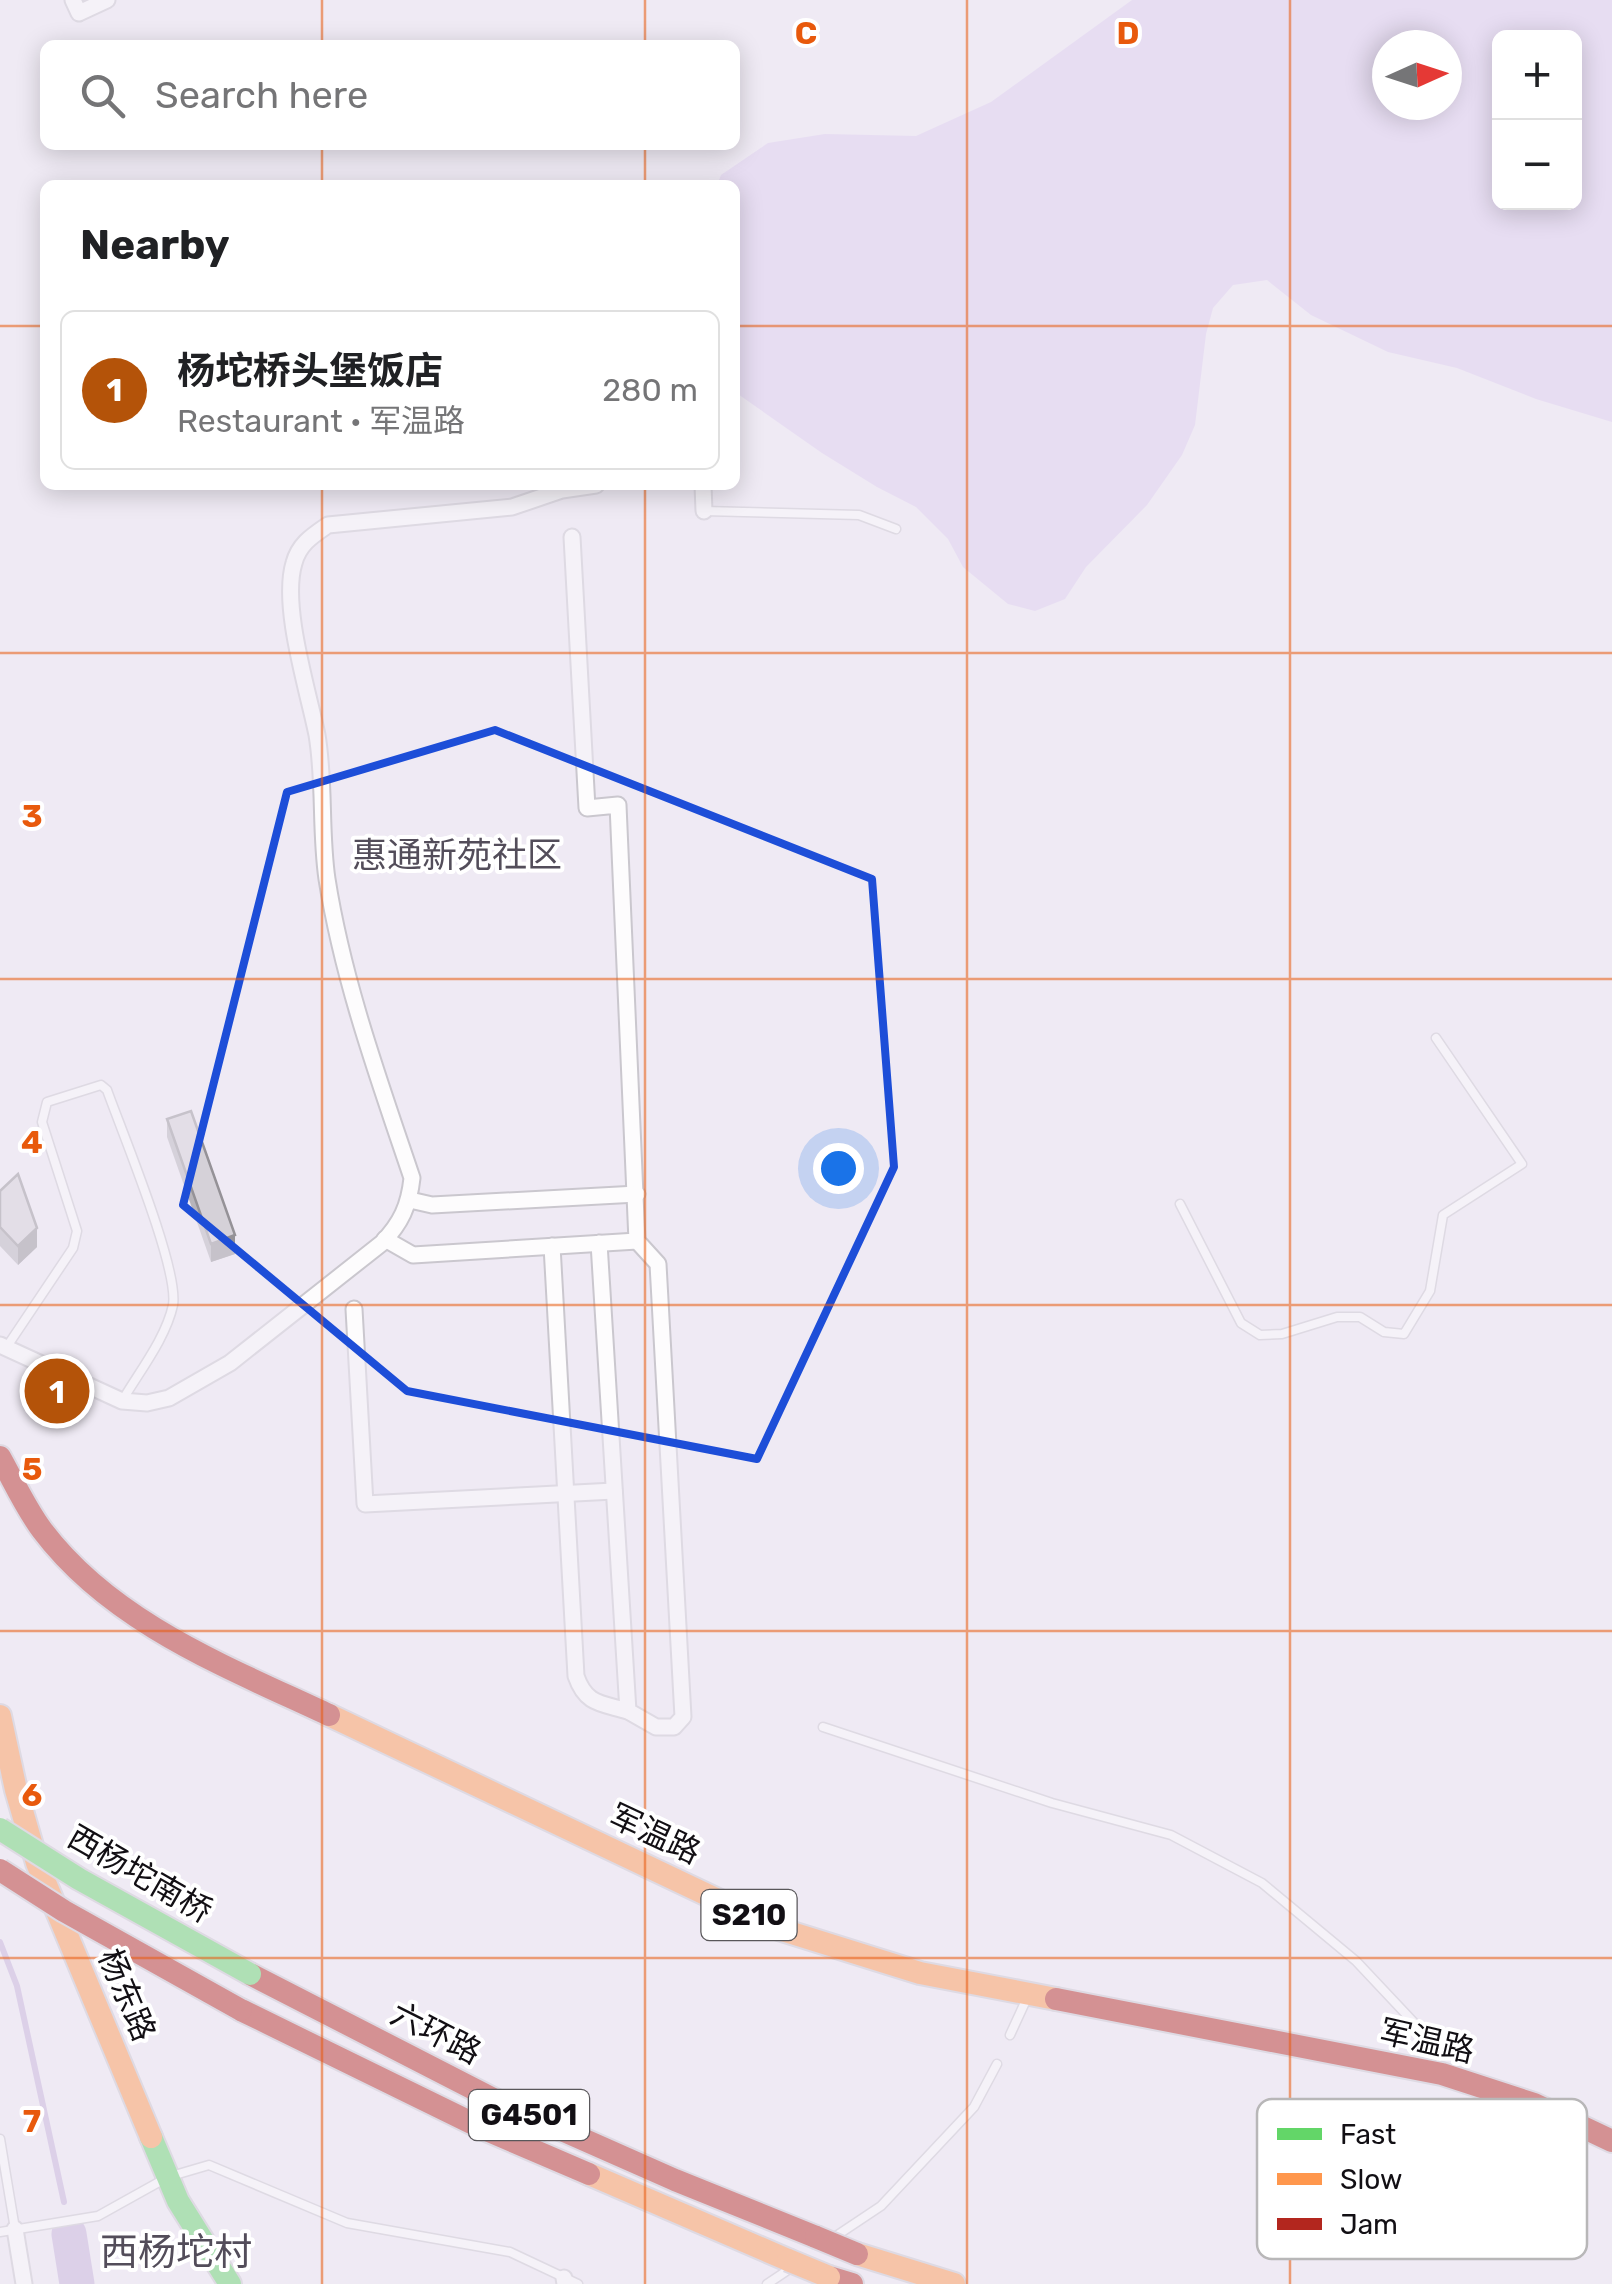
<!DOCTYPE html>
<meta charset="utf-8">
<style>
body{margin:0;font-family:Rubik,"Noto Sans SC",sans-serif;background:#f2f2f2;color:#202124}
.controls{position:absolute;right:30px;top:30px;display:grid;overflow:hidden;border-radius:15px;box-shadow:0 5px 25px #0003}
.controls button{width:90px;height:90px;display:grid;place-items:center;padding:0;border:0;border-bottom:2px solid #e0e0e0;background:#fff;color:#202124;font:50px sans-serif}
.compass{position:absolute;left:1372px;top:30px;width:90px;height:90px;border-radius:50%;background:#fff;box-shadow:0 5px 25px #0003;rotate:87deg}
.you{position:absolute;left:838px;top:1168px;width:35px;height:35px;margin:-25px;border:8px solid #fff;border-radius:50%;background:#1a73e8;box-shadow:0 0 0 15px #1a73e833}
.badge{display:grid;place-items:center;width:65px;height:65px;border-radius:50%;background:#b45309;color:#fff;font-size:32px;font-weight:700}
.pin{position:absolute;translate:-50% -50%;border:5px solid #fff;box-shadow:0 2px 10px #0006}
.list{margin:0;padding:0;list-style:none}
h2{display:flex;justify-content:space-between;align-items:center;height:130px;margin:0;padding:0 40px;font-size:42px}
h2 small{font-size:32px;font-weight:400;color:#757577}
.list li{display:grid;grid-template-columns:65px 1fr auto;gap:30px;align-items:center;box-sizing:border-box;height:160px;margin:0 20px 20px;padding:0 20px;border:2px solid #e0e0e0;border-radius:15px}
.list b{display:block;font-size:38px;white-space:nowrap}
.list p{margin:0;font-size:32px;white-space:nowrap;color:#757577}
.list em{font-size:32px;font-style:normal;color:#757577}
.icon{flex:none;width:55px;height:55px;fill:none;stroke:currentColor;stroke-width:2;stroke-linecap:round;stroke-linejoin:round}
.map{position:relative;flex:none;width:1612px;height:2284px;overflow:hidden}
.search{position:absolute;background:#fff;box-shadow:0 5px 25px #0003;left:40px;top:40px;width:700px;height:110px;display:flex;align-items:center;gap:25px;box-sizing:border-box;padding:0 35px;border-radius:15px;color:#757577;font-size:38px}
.panel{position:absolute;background:#fff;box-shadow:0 5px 25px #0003;left:40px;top:180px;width:700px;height:310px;border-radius:15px}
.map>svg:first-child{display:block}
.green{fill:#decfef;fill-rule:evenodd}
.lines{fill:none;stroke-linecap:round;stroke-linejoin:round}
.stream{stroke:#c5b2da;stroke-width:6}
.river{stroke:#c5b2da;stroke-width:35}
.lane-casing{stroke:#cac7ce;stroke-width:11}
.street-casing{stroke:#cac7ce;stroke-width:19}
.fast-casing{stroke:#cac7ce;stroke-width:26}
.slow-casing{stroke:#cac7ce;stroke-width:26}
.jam-casing{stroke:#cac7ce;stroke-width:26}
.lane{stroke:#fdfcfd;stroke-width:8}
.street{stroke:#fdfcfd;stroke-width:15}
.fast{stroke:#63d668;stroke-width:22}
.slow{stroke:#ff974d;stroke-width:22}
.jam{stroke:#b3261e;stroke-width:22}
.fast-bridge-casing{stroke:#cac7ce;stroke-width:26;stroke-linecap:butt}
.slow-bridge-casing{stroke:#cac7ce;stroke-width:26;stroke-linecap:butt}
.jam-bridge-casing{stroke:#cac7ce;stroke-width:26;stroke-linecap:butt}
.fast-bridge{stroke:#63d668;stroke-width:22}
.slow-bridge{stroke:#ff974d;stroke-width:22}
.jam-bridge{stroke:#b3261e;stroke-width:22}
.wall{fill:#b7b4ba}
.shaded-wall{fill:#959297}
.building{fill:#d5d1d8;stroke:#959297;stroke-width:2.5}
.marked{fill:none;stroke:#1d4ed8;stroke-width:8;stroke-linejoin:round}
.grid{fill:none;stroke:#e8590c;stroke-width:2.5;stroke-opacity:0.55}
.labels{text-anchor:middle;stroke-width:8;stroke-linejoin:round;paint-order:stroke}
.shield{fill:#fff;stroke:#59575a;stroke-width:2.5}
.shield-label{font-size:30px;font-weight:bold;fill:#120f14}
.street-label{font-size:32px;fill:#120f14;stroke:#fff}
.neighbourhood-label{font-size:35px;fill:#534d5a;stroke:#fff}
.quarter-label{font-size:38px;fill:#534d5a;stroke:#fff}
.key{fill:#fff;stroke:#b8b7b8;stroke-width:2.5}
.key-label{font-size:28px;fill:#120f14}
.grid-label{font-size:32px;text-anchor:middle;font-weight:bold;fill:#e8590c;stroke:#fff;stroke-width:8;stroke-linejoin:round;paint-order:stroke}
</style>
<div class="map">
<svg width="1612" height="2284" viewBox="0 0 1612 2284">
<rect width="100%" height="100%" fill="#efeaf4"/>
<!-- green -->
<path class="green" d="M1132,0H1612V422L1536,399L1457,368L1388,352L1311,315L1267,280L1233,285L1213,308L1206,334L1195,425L1182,455L1147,505L1086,567L1065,599L1035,611L1008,604L963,567L948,539L916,507L877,487L822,453L735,392V185H717L721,175L768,143L825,134L916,136L991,102ZM1500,38H1574V202H1500ZM1387,45H1447V105H1387Z"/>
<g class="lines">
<!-- stream -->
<path class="stream" d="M0,1942L17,1986L64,2202"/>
<!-- river -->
<path class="river" d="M69,2234L77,2284"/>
<!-- lane casing -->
<g class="lane-casing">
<g id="lane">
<path d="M704,511L859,515L896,529"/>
<path d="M1180,1204L1241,1323L1260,1335L1282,1334L1337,1317H1360L1384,1332L1404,1334L1430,1291L1443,1215L1522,1164L1436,1038"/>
<path d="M6,1348L73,1248L77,1231L42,1122L47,1102L101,1085L107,1090C122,1132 179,1269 173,1305C166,1338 139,1372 122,1401"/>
<path d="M823,1727L1052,1803L1171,1835L1262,1883L1356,1961L1436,2046"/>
<path d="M1010,2035L1027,1998"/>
<path d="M0,2139L15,2229"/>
<path d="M0,2232L98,2216L168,2177L209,2165L347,2223L510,2252L578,2284"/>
<path d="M836,2236L881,2206L974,2107L997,2064"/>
<path d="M767,2284L788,2270"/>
</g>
</g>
<!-- street casing -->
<g class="street-casing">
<g id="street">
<path d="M73,0L79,13L107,0"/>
<path d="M703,485L704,511"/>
<path d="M572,537L587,808L618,805L637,1241L658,1264L683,1717L674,1727H656L628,1711L599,1243"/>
<path d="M410,1200L432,1205L637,1194"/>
<path d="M385,1239L413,1255L637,1241"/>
<path d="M552,1246L576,1676C586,1705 601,1703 628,1711"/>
<path d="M354,1309L365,1504L614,1491"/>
<path d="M0,1345L122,1401L147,1403L169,1398L230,1363L382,1243C401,1223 409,1206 412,1178C379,1080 343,981 327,879C320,832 325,782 317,735C308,690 281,606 294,563C299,544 312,536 328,525L512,507L562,490L596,485"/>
<path d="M15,2229L24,2284"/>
<path d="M564,2278L565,2284"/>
</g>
</g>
<!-- fast casing -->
<g class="fast-casing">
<path id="fast" d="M151,2137L178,2201L230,2284"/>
</g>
<!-- slow casing -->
<g class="slow-casing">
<g id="slow">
<path d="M329,1715L779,1929L920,1973L1056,1999"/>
<path d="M0,1716L16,1790L37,1863L151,2137"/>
<path d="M589,2174L788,2260"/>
<path d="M857,2254L954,2284"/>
</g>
</g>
<!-- jam casing -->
<g class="jam-casing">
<g id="jam">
<path d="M0,1457C14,1482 25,1507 42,1530C112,1623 227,1667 329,1715"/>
<path d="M250,1974L501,2103L675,2180L816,2237"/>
<path d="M1056,1999L1442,2074L1534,2104L1612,2141"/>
<path d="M241,2010L484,2129L589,2174"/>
<path d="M829,2277L852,2284"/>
</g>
</g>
<!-- lane -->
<use href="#lane" class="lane"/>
<!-- street -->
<use href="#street" class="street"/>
<!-- fast -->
<use href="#fast" class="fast"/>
<!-- slow -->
<use href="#slow" class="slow"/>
<!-- jam -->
<use href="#jam" class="jam"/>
<!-- fast-bridge casing -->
<g class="fast-bridge-casing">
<path id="fast-bridge" d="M0,1829L79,1879L250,1974"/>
</g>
<!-- slow-bridge casing -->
<g class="slow-bridge-casing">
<path id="slow-bridge" d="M788,2260L829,2277"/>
</g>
<!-- jam-bridge casing -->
<g class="jam-bridge-casing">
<g id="jam-bridge">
<path d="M0,1870L64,1911L241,2010"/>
<path d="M816,2237L857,2254"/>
</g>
</g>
<!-- fast-bridge -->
<use href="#fast-bridge" class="fast-bridge"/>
<!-- slow-bridge -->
<use href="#slow-bridge" class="slow-bridge"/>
<!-- jam-bridge -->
<use href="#jam-bridge" class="jam-bridge"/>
</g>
<!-- wall -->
<g class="wall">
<path d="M167,1119L235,1254L211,1262L167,1137Z"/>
<path d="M0,1191L37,1247L18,1265L0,1246Z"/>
</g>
<!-- shaded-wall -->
<g class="shaded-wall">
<path d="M37,1228V1247L18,1265V1246Z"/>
<path d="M235,1235V1254L211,1262V1244Z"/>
</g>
<!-- building -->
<g class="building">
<path d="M191,1111L235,1235L211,1244L167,1119Z"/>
<path d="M18,1174L37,1228L18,1246L0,1227V1191Z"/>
</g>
<!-- marked area -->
<path d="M0 0H1612V2284H0ZM495,730L872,879L894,1167L757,1459L407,1391L183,1205L287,792Z" fill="#efeaf4" fill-opacity=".55" fill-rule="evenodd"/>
<path class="marked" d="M495,730L872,879L894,1167L757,1459L407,1391L183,1205L287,792Z"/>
<!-- grid -->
<path class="grid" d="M322,0V45M645,0V45M967,0V2284M1290,0V2284M322,145V185M645,145V185M0,326H45M735,326H1612M322,485V2284M645,485V2284M0,653H1612M0,979H1612M0,1305H1612M0,1631H1612M0,1958H1612"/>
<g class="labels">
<!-- shield labels -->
<g class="shield">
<rect x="701.5" y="1890" width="95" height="50" rx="8"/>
<rect x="469" y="2090" width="120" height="50" rx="8"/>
</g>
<g class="shield-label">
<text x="749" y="1925">S210</text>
<text x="529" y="2125">G4501</text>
</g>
<!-- street labels -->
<g class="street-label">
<text transform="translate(655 1834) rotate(25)" y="11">军温路</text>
<text transform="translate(140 1874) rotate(30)" y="11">西杨坨南桥</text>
<text transform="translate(127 1995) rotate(67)" y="11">杨东路</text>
<text transform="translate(436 2033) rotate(27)" y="11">六环路</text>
<text transform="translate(1427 2041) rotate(13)" y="11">军温路</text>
</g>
<!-- neighbourhood labels -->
<g class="neighbourhood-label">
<text x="457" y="867">惠通新苑社区</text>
</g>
<!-- quarter labels -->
<g class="quarter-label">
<text x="176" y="2265">西杨坨村</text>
</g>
</g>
<!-- legend -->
<rect x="1257" y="2099" width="330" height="160" rx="15" class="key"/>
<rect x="1277" y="2128" width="45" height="12" fill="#63d668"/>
<rect x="1277" y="2173" width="45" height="12" fill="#ff974d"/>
<rect x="1277" y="2218" width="45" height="12" fill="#b3261e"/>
<g class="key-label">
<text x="1340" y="2144">Fast</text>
<text x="1340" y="2189">Slow</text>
<text x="1340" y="2234">Jam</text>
</g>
<g class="grid-label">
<text x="806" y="44">C</text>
<text x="1128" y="44">D</text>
<text x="32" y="827">3</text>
<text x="32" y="1153">4</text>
<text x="32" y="1480">5</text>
<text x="32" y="1806">6</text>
<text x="32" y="2132">7</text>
</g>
</svg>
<div class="controls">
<button>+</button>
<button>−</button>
</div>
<svg class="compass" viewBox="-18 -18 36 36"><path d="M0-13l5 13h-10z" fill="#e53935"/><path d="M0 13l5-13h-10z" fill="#757577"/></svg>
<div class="you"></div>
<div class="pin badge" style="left:57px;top:1391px">1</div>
<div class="search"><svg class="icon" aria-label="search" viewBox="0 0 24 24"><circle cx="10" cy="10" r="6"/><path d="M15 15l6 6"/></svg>Search here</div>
<section class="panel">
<h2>Nearby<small></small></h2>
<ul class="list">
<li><span class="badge">1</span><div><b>杨坨桥头堡饭店</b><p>Restaurant · 军温路</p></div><em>280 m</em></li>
</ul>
</section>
</div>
